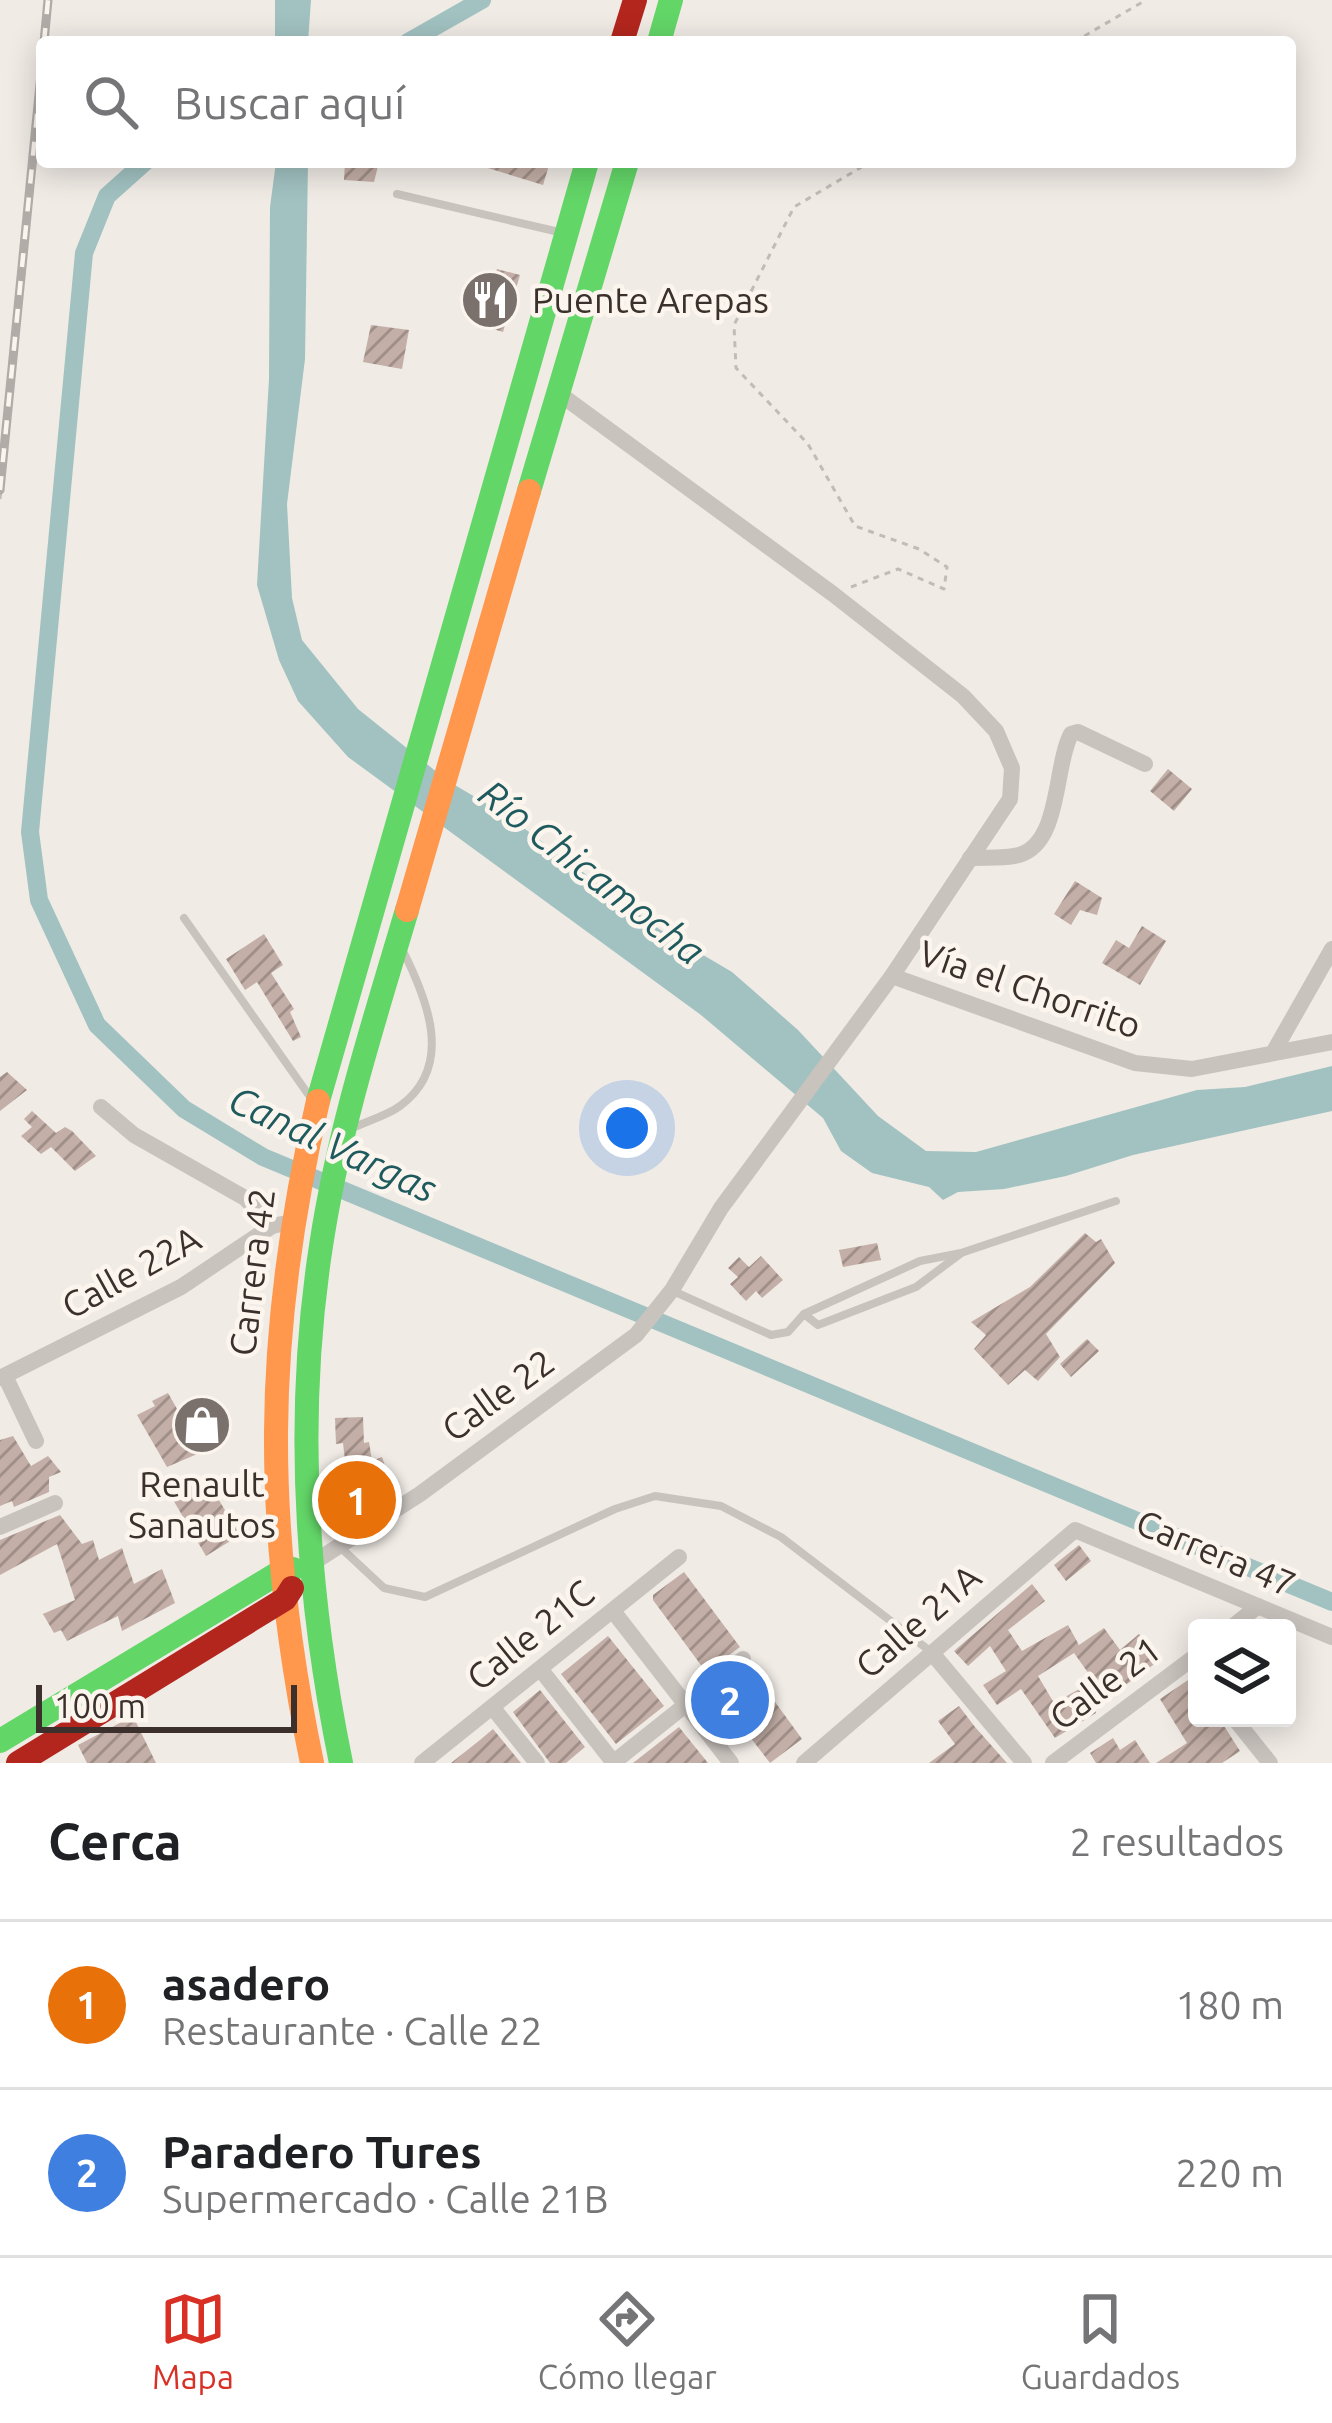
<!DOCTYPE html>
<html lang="es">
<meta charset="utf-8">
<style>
body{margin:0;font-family:Ubuntu,sans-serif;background:#f2f2f2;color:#202124}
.controls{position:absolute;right:36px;bottom:36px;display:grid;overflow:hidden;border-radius:12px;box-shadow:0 6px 30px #0003}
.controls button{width:108px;height:108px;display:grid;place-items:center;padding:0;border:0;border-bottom:3px solid #e0e0e0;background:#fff;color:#202124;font:60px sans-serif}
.scale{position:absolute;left:36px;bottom:30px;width:261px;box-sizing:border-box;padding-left:12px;border:6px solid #3b302b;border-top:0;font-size:33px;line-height:42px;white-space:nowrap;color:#3b302b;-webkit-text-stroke:9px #fbf5ee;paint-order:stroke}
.you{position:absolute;left:627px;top:1128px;width:42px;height:42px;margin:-30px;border:9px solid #fff;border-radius:50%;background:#1a73e8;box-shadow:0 0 0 18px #1a73e833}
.badge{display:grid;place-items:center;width:78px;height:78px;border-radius:50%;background:#d93025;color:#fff;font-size:39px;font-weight:700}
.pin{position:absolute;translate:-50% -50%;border:6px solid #fff;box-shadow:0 3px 12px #0006}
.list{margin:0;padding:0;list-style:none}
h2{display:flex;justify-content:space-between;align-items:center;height:156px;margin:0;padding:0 48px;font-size:51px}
h2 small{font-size:39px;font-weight:400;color:#757577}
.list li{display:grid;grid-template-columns:78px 1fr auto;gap:36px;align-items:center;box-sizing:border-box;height:168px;padding:0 48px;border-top:3px solid #e0e0e0}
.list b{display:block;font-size:45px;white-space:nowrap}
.list p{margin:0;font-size:39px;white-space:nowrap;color:#757577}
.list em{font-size:39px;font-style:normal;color:#757577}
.icon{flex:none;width:66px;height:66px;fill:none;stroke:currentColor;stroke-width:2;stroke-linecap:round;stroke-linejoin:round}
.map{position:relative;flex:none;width:1332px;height:1763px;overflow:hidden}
.search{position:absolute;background:#fff;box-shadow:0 6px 30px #0003;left:36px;right:36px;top:36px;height:132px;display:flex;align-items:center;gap:30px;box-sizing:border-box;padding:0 42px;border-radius:12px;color:#757577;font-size:45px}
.sheet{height:492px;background:#fff}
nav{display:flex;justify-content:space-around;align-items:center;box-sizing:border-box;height:168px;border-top:3px solid #e0e0e0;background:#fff;font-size:33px;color:#757577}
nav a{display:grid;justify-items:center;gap:6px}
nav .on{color:#d93025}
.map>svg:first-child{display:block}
.water{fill:#a1c2c1}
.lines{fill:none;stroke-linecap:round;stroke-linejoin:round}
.canal{stroke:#a1c2c1;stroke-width:18}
.building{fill:url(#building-hatch);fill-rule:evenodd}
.path{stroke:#c2bbb6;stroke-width:3;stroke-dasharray:6 6;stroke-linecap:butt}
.lane{stroke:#c9c3be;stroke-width:8}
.street{stroke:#c9c3be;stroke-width:16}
.fast{stroke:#63d668;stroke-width:24}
.slow{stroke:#ff974d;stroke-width:24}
.jam{stroke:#b3261e;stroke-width:24}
.rail-casing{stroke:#b1aca8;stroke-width:9}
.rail{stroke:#fbf5ee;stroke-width:4.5;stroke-dasharray:14;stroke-linecap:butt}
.labels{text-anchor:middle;stroke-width:9;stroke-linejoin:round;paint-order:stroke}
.poi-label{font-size:36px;fill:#3b302b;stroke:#fbf5ee;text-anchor:start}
.street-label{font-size:36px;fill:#3b302b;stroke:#fbf5ee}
.water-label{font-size:39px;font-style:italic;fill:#1f5a5e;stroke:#fbf5ee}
</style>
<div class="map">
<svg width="1332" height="1763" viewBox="0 0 1332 1763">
<defs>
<pattern id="building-hatch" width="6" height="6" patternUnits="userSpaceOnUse" patternTransform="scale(3)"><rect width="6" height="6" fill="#c3afa7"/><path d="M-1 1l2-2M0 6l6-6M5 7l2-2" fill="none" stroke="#a08f88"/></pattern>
</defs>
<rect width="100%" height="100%" fill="#f0ebe5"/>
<!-- water -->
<g class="water">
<path d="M275,0H311L308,42H275Z"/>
<path d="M276,162H308L305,359L287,504L292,598L302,640L358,709L448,781L509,817L659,929L732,972L798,1030L878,1116L926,1151L976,1152L1197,1090L1245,1087L1332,1066V1111L1133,1155L1066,1176L1004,1189L958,1192L943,1200L929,1187L872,1173L841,1151L823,1118L701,1015L348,757L298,701L279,660L257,585L269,379L270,207Z"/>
</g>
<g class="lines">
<!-- canal -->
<g class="canal">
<path d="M408,42L482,0"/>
<path d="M145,162L107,196L84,253L30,832L39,900L97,1025L184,1109L263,1157L1332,1602"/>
</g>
</g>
<!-- building -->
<g class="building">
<path d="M345,162H379L374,182L344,180Z"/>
<path d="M478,162H550L543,185L478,165Z"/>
<path d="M497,269L520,275L503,332L480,325Z"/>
<path d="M371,325L409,330L402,369L363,362Z"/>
<path d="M1168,769L1192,789L1174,811L1150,791Z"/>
<path d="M1075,881L1102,898L1097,915L1080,910L1071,925L1054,914Z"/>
<path d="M1142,926L1166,941L1140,985L1102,963L1116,940L1129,948Z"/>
<path d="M264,934L283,965L271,973L294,1009L290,1012L301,1037L293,1041L257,982L245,990L226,959Z"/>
<path d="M7,1072L27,1090L0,1111V1077Z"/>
<path d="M32,1111L56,1133L65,1127L72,1131L96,1156L75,1171L51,1147L41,1154L21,1136L32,1127L24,1119Z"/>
<path d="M1085,1233L1096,1242L1101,1239L1115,1263L1046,1334L1060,1357L1038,1381L1025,1370L1008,1385L974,1349L986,1335L971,1322L1030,1287Z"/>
<path d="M877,1243L881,1260L843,1267L839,1250Z"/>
<path d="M761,1256L783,1280L762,1298L756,1291L746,1301L730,1284L738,1277L728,1268L739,1257L749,1267Z"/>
<path d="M1087,1339L1099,1351L1071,1377L1060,1364Z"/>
<path d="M168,1393L185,1423L216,1409L225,1430L213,1435L218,1445L167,1467L137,1415L155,1406L152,1401Z"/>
<path d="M363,1417L364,1443L369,1442L372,1461L382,1457L395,1495L374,1505L367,1486L340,1495L333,1473L346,1469L343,1443L336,1444L335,1418Z"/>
<path d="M13,1436L31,1466L48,1456L61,1472L49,1477V1492L14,1507L12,1501L0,1506V1440Z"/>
<path d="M205,1477L240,1535L206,1556L172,1498Z"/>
<path d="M60,1515L82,1544L93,1540L99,1560L122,1548L134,1584L162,1569L175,1603L122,1631L118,1616L67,1641L61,1630L54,1633L43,1614L75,1600L57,1544L0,1575V1540Z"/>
<path d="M1079,1545L1091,1561L1066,1581L1054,1565Z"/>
<path d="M684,1572L740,1647L706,1672L653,1600V1595Z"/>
<path d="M1032,1584L1045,1601L1008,1630L1022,1651L1068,1625L1079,1645L1104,1628L1120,1650L1139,1634L1160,1660L1094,1708L1096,1713L1055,1738L1021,1689L997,1705L983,1685L1006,1671L990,1646L968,1666L954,1651ZM1074,1653L1094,1681L1054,1703L1038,1676Z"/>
<path d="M608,1636L664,1706L616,1744L561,1674Z"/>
<path d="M751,1669L802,1739L770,1763L718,1695Z"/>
<path d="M1197,1674V1718H1219L1240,1751L1222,1763H1156L1187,1743L1160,1699Z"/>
<path d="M540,1690L585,1747L566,1763H550L513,1712Z"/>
<path d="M959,1706L975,1727L1007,1763H929L955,1744L938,1721Z"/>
<path d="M133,1716L156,1763H87L78,1745Z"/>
<path d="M679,1727L708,1763H633Z"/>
<path d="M493,1729L521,1763H451L480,1740Z"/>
<path d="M1113,1738L1120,1750L1135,1740L1150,1763H1096L1090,1753Z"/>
</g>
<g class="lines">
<!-- path -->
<g class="path">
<path d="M1074,42L1146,0"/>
<path d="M0,499L35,159L42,156"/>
<path d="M851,587L898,569L944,589L947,567L919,549L855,526L808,444L736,368L734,325L794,207L870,162"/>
</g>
<!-- lane -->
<g class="lane">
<path d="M397,194L559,232"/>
<path d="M184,918L308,1094"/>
<path d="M357,1126C370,1120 388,1115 400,1106C455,1066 427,999 403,951"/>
<path d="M673,1291L771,1335L788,1332L804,1314L920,1261L961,1253L1116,1201"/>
<path d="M804,1314L818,1325L916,1287L960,1254"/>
<path d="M340,1547L384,1588L425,1597L615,1509L655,1496L721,1506L781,1537L930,1651"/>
</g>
<!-- street -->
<g class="street">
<path d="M557,392L833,594L963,696L996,731L1012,768L1010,799L892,976"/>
<path d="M970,858C985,857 1004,859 1019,855C1061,843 1054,766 1071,734L1078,732L1145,764"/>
<path d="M1273,1053L1332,949"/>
<path d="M101,1107L134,1135L245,1198L272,1226"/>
<path d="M5,1376L36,1441"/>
<path d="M0,1378L181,1287L272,1226L292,1222"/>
<path d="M0,1527L55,1503"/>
<path d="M308,1566L420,1494L636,1335L672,1290L721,1208L892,976L1135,1063L1192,1069L1332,1042"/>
<path d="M613,1611L731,1763"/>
<path d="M1231,1628L1258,1606"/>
<path d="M932,1653L1024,1763"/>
<path d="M541,1670L614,1763"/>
<path d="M493,1708L537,1763"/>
<path d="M1234,1718L1270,1763"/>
<path d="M614,1762L743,1659"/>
<path d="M422,1763L679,1557"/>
<path d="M804,1763L1075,1530L1332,1637"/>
<path d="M1053,1763L1197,1655"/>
</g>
<!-- fast -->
<g class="fast">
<path d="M659,42L671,0"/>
<path d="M529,491L627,162"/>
<path d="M318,1101L587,162"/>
<path d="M0,1741L280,1572L293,1569"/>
<path d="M341,1763C306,1592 294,1420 321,1246C338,1132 374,1021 407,910"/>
</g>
<!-- slow -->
<g class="slow">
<path d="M407,910L529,491"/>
<path d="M312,1763C263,1526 263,1337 318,1101"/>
</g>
<!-- jam -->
<g class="jam">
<path d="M622,42L635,0"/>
<path d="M18,1763L285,1599L292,1588"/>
</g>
<!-- rail casing -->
<g class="rail-casing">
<g id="rail">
<path d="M44,42L48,0"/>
<path d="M0,490L42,64"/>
</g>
</g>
<!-- rail -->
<use href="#rail" class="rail"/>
</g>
<!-- icons -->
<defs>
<g id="restaurant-disc" transform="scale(3)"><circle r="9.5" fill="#7a716c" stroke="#fbf5ee"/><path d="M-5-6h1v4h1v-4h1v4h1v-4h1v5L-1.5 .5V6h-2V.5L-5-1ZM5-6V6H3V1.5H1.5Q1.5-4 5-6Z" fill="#fff"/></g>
<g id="shop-disc" transform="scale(3)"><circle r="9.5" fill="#7a716c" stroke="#fbf5ee"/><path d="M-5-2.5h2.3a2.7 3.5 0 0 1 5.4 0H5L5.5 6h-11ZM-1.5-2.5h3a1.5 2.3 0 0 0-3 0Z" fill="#fff"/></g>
</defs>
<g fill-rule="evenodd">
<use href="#restaurant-disc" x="490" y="300"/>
<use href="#shop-disc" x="202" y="1425"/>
</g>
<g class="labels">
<!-- poi labels -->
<g class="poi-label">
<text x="532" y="313">Puente Arepas</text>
<text x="202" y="1497" text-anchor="middle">Renault<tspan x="202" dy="41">Sanautos</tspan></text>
</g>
<!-- street labels -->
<g class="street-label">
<text transform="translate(1030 989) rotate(19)" y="13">Vía el Chorrito</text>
<text transform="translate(131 1272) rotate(-29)" y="13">Calle 22A</text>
<text transform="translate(252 1272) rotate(-83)" y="13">Carrera 42</text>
<text transform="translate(498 1395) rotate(-36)" y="13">Calle 22</text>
<text transform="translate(1216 1553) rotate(23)" y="13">Carrera 47</text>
<text transform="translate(918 1621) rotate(-41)" y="13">Calle 21A</text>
<text transform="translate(530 1635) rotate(-39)" y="13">Calle 21C</text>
<text transform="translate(1105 1683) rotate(-37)" y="13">Calle 21</text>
</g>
<!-- water labels -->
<g class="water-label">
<text transform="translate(592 872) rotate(38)" y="14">Río Chicamocha</text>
<text transform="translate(333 1144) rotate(25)" y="14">Canal Vargas</text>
</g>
</g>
</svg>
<div class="controls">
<button><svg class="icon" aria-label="layers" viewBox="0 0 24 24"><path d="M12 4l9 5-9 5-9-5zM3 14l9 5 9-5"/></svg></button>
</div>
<div class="scale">100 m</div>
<div class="you"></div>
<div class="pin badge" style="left:357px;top:1500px;background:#e8710a">1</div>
<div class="pin badge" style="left:730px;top:1700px;background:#3f7fe0">2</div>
<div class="search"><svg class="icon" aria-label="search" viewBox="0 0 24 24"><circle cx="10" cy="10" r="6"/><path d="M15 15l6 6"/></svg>Buscar aquí</div>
</div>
<section class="sheet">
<h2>Cerca<small>2 resultados</small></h2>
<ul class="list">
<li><span class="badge" style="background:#e8710a">1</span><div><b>asadero</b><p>Restaurante · Calle 22</p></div><em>180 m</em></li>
<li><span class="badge" style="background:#3f7fe0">2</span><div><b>Paradero Tures</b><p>Supermercado · Calle 21B</p></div><em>220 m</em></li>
</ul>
</section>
<nav>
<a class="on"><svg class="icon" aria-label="map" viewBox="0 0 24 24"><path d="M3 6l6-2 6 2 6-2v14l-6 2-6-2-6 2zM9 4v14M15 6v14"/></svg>Mapa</a>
<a><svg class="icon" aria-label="directions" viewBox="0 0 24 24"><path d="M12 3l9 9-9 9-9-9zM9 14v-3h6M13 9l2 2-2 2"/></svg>Cómo llegar</a>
<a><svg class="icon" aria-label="saved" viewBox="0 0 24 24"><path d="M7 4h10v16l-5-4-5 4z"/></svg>Guardados</a>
</nav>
